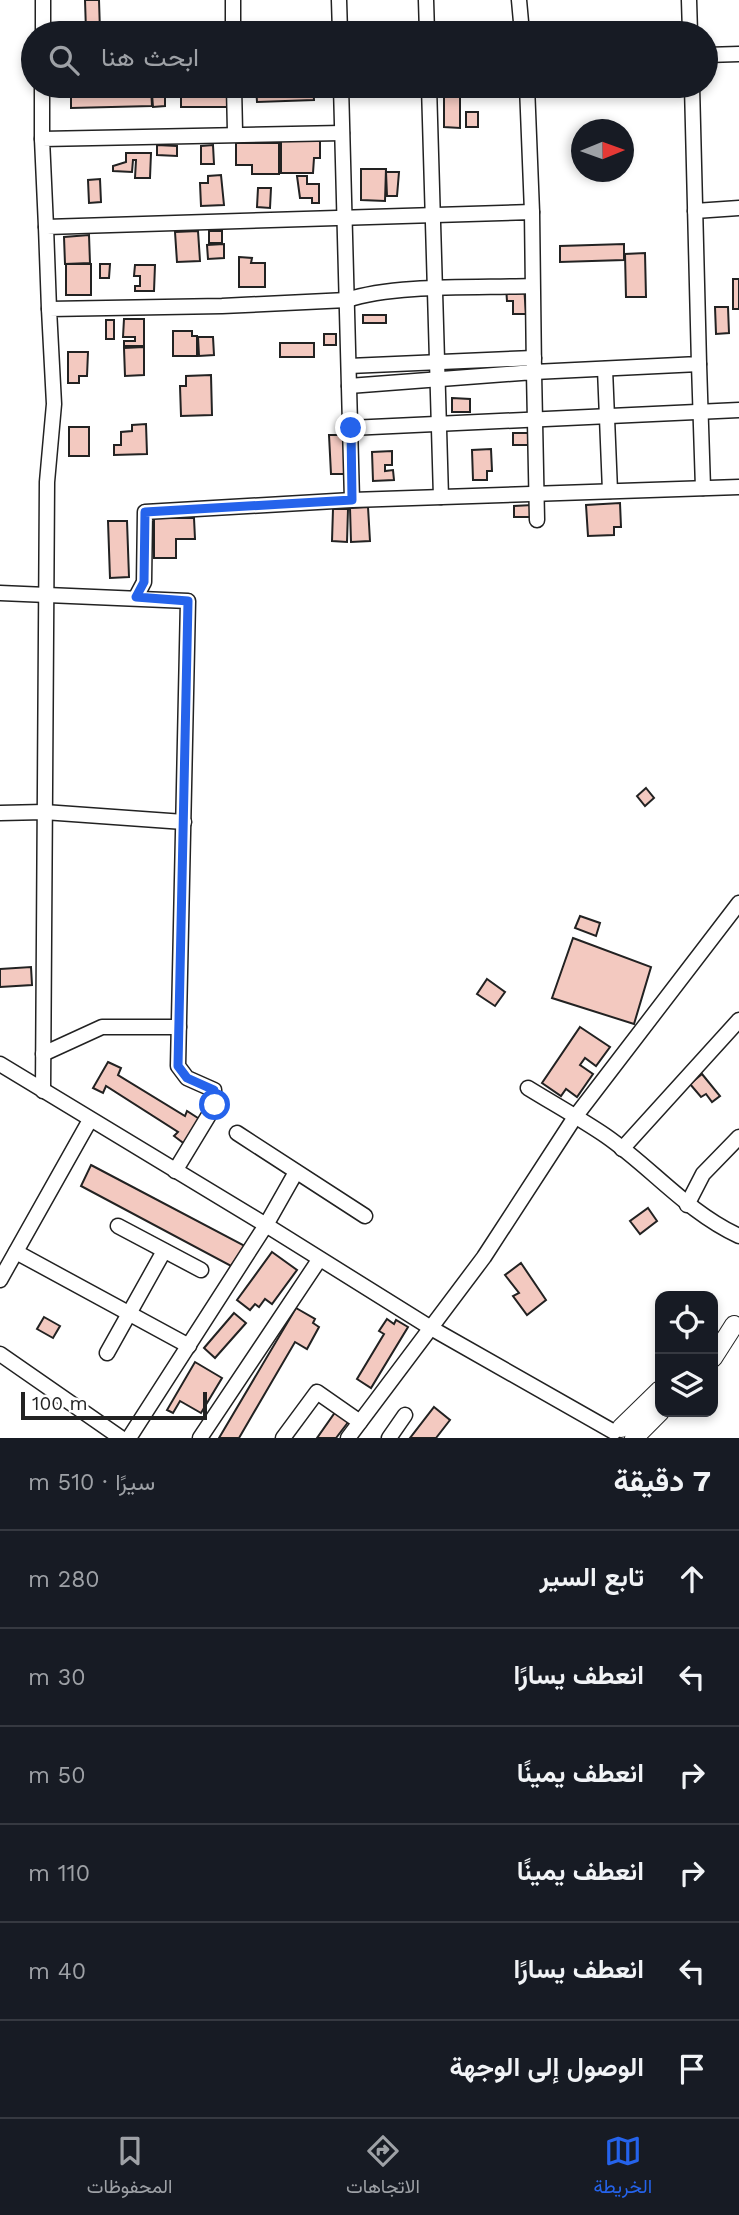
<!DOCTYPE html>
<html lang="ar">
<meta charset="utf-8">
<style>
body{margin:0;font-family:"Work Sans",Vazirmatn,sans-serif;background:#20242c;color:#f1f3f6;direction:rtl}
.controls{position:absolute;right:21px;bottom:21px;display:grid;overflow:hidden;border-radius:14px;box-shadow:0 4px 10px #0003}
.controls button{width:63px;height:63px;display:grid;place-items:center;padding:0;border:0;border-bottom:2px solid #363941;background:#171b24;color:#f1f3f6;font:35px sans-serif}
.compass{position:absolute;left:571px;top:119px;width:63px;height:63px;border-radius:50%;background:#171b24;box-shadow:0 4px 10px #0003;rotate:89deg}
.scale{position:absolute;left:21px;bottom:18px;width:186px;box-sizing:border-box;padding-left:7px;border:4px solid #222;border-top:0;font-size:19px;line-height:24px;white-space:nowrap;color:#222;-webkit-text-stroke:5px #fff;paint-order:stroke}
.stop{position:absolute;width:21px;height:21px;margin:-16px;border:5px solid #2563eb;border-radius:50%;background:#fff}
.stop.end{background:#2563eb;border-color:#fff;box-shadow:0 2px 7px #0008}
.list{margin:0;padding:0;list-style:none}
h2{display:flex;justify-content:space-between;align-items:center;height:91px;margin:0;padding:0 28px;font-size:30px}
h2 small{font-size:23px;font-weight:400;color:#9ea1a6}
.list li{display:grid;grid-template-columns:46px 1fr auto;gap:21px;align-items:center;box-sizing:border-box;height:98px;padding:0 28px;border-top:2px solid #363941}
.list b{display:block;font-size:26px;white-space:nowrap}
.list em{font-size:23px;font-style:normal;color:#9ea1a6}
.icon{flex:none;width:38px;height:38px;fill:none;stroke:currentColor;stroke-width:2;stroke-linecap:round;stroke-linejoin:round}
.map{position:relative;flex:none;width:739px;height:1438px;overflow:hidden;direction:ltr}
.search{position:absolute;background:#171b24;box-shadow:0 4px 10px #0003;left:21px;right:21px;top:21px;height:77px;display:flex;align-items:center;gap:18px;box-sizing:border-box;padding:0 24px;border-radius:38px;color:#9ea1a6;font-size:26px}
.sheet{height:679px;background:#171b24}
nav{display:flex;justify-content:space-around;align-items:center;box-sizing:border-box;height:98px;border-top:2px solid #363941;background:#171b24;font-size:19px;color:#9ea1a6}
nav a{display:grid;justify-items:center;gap:4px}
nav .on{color:#2563eb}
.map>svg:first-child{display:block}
.building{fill:#f3c9c0;stroke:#222;stroke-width:2}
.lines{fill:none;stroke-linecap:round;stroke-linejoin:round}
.minor-casing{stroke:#222;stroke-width:17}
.major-casing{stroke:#222;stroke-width:20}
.minor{stroke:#fff;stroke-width:14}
.major{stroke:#fff;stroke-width:18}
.route{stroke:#2563eb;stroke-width:9}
</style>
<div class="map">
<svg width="739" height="1438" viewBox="0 0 739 1438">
<rect width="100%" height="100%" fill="#fff"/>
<!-- building -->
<g class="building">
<path d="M85,0H99L100,31H86Z"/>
<rect x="460" y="22" width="17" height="10"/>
<path d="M71,86H90V89L151,87L152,106L71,108Z"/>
<rect x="181" y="86" width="46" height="21"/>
<path d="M256,86H313L314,100L257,102Z"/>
<path d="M152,94H165V106L153,107Z"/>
<path d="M444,96H460V128L444,127Z"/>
<rect x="466" y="112" width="12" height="15"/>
<path d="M281,141H320V158H314L313,173H281Z"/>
<path d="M236,143H279V174H252V165H236Z"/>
<path d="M157,145L177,146V156L157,155Z"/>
<path d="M213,145L214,164H201V146Z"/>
<path d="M126,153H151L150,178H135L136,160H133L132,172L113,171V166L126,162Z"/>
<path d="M361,169H386L385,201L361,200Z"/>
<path d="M386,172H399L397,196H387Z"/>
<path d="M221,175L224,205L201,206L200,183H208V176Z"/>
<path d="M297,176H307V184H319V203H312V198H300Z"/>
<path d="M100,179L101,202L89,203L88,180Z"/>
<path d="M258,188H271L270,208L257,207Z"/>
<path d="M198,231L200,261L177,262L175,232Z"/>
<rect x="209" y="231" width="13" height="12"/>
<path d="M89,235L90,263L65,264L64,237Z"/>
<path d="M224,244V258L208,259L207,245Z"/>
<path d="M624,244V260L560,262V246Z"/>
<path d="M645,253L646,297H626L625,254Z"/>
<path d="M239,257L252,258L251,263H265V287H239Z"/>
<rect x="66" y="264" width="25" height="31"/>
<path d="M100,264H110L109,278H100Z"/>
<path d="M135,265H155L154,291H135V286H140V276H134Z"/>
<rect x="733" y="279" width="6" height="30"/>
<path d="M524,286L526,314H513V301H507L506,287Z"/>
<path d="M715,307H728L729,333L716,334Z"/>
<rect x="363" y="315" width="23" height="8"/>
<path d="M124,319H144V346H124V341H135V337H123Z"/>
<rect x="106" y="320" width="8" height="19"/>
<path d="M173,331H192V336H197V356H173Z"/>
<rect x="324" y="334" width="12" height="11"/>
<path d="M198,337H213L214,355L199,356Z"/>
<rect x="280" y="343" width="34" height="14"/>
<path d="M144,347V375L125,376L124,348Z"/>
<path d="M68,352H88L87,376H79V383H68Z"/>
<path d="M211,375L212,415L181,416L180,386H186V376Z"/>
<path d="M452,398L470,399V412H452Z"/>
<path d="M146,424L147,454L114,455V445H121V432L132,431V425Z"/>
<rect x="69" y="427" width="20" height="29"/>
<rect x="513" y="433" width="18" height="12"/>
<path d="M329,435H345L346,474H331Z"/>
<path d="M491,449L492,471H487V480H473L472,450Z"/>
<path d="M392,451V465H385V471L393,470L394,480L373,481L372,452Z"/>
<path d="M620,503L621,527H614V535L588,536L586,505Z"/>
<path d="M532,505V517H514V506Z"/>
<path d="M368,507L370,541L351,542L350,508Z"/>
<path d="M333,509H348L347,542L332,541Z"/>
<path d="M154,518H194L195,539H176V558H154Z"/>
<path d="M108,521H127L129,577L110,578Z"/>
<path d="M646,788L654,798L645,806L637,796Z"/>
<path d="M580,916L600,923L596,936L575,928Z"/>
<path d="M573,938L651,967L634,1024L552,998Z"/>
<path d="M31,967L32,985L0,987V969Z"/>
<path d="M487,979L505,992L495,1006L477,994Z"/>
<path d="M580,1027L610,1047L596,1066L585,1058L580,1065L593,1074L577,1097L566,1089L561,1096L542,1083Z"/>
<path d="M108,1062L121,1068L118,1075L185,1116L187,1111L201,1120L186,1145L174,1136L178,1132L106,1086L103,1093L93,1088Z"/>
<path d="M702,1074L720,1096L712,1102L706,1094L701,1097L690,1084Z"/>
<path d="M91,1165L245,1246L231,1266L81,1186Z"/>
<path d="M648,1208L657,1221L640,1234L630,1221Z"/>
<path d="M272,1252L297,1270L272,1304L265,1299L259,1307L255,1304L250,1310L237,1300Z"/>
<path d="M521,1263L546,1300L527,1315L513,1296L519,1293L505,1275Z"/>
<path d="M296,1308L315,1319L313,1323L319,1327L307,1349L295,1342L239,1438H219Z"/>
<path d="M234,1313L246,1323L215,1358L204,1348Z"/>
<path d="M44,1317L60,1326L53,1338L37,1329Z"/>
<path d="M387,1319L394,1324L396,1320L408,1327L371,1388L357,1379L384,1334L379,1331Z"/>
<path d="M195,1362L222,1378L201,1413L180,1401L173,1413L167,1410Z"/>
<path d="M434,1407L450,1420L436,1438H410Z"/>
<path d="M336,1411L349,1421L336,1438H317Z"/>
</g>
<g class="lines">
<!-- minor casing -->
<g class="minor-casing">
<g id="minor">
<path d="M233,0V33"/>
<path d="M339,0L340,33"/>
<path d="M426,0L427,33"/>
<path d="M519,0L522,33"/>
<path d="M689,0L690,33"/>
<path d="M43,33V0"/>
<path d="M706,55L739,54"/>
<path d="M234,86L235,132"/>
<path d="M341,86L352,500"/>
<path d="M429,86L441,497"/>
<path d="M527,86L532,212"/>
<path d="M42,139V86"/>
<path d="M695,211L739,208"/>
<path d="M46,227L42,139L342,133"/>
<path d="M49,309L46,227L532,212L534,372L699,364L692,86"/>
<path d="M699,364L703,488"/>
<path d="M349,366L534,358"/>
<path d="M605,369L610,491"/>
<path d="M349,386L534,372L537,520"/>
<path d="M350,428L739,410"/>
<path d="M0,593L188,601L178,1066L187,1078L214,1090L215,1105L175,1171"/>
<path d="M136,597L144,582L145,512L352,500L739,487"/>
<path d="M0,813L44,812L184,822"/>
<path d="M43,1054L102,1027H179"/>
<path d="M0,1064L266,1225L296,1172"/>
<path d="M528,1088C554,1104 581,1119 606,1136C652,1168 687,1212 739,1236"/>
<path d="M43,1091L47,482L54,404L49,309L222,306L347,300C394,284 480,288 532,286"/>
<path d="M237,1133L365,1216"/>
<path d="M622,1149L739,1020"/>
<path d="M687,1205L703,1174L739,1137"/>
<path d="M118,1226L201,1270"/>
<path d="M16,1252L189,1346"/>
<path d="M0,1280L90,1120"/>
<path d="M107,1353L164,1251"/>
<path d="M0,1354L121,1438"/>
<path d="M129,1438L266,1225L431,1328L614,1432"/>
<path d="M200,1438L319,1260"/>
<path d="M283,1438L317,1392L360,1422"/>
<path d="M348,1438L484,1257L575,1117L739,903"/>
<path d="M389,1438L405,1415"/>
</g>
</g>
<!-- major casing -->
<g class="major-casing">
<g id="major">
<path d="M713,1358L734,1325"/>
<path d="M621,1428L660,1390"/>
<path d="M634,1438L660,1412"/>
</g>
</g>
<!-- minor -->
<use href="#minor" class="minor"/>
<!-- major -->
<use href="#major" class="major"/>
</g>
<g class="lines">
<!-- route -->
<path class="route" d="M215,1105L214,1090L187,1078L178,1066L188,601L136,597L144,582L145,512L352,500L351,428"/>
</g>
</svg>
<div class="controls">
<button><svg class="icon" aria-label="locate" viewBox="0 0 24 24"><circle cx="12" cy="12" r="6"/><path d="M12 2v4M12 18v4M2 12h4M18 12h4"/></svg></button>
<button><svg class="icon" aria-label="layers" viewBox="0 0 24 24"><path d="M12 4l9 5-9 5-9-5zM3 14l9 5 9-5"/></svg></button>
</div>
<svg class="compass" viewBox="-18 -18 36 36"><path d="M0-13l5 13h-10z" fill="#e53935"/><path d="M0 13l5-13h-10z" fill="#9ea1a6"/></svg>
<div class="scale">100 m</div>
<div class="stop" style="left:215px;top:1105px"></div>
<div class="stop end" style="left:351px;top:428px"></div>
<div class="search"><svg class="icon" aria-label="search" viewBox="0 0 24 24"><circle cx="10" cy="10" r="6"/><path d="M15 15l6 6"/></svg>ابحث هنا</div>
</div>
<section class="sheet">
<h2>7 دقيقة<small>سيرًا · 510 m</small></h2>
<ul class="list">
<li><svg class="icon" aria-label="ahead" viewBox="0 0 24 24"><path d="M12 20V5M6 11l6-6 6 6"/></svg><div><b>تابع السير</b></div><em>280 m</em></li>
<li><svg class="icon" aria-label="left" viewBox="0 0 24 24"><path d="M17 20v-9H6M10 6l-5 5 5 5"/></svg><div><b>انعطف يسارًا</b></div><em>30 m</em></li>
<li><svg class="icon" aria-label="right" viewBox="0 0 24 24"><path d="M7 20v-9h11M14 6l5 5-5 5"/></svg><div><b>انعطف يمينًا</b></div><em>50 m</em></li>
<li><svg class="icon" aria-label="right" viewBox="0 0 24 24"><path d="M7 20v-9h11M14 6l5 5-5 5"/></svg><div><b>انعطف يمينًا</b></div><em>110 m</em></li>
<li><svg class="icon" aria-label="left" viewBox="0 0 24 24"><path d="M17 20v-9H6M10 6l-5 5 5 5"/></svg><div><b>انعطف يسارًا</b></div><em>40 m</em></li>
<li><svg class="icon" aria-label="arrive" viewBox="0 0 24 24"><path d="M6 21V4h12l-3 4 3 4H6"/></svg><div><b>الوصول إلى الوجهة</b></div></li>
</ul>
</section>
<nav>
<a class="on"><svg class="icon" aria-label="map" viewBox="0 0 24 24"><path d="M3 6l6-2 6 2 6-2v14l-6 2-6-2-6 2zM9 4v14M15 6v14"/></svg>الخريطة</a>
<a><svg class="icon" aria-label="directions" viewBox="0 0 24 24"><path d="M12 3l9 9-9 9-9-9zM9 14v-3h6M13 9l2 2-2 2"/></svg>الاتجاهات</a>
<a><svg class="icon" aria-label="saved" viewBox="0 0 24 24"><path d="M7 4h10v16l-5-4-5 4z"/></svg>المحفوظات</a>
</nav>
